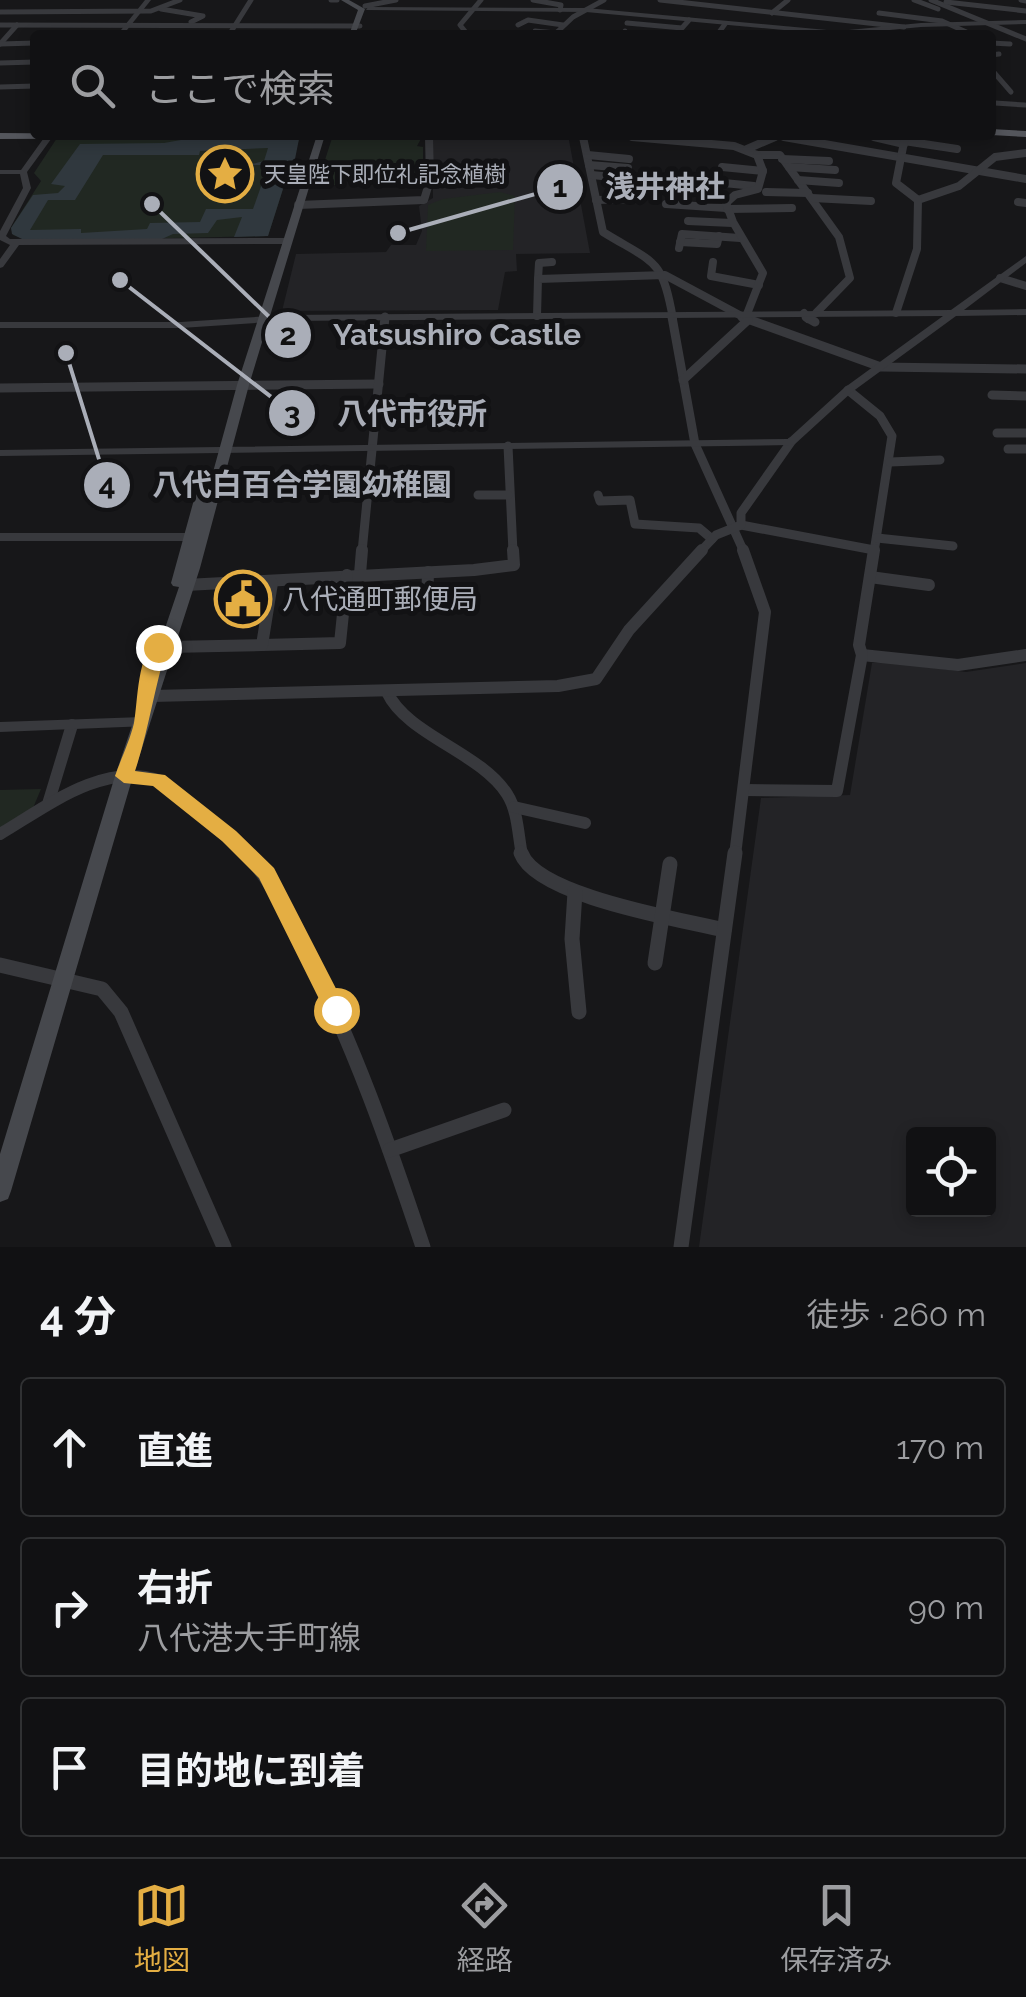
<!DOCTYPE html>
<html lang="ja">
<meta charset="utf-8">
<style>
body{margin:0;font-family:Raleway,"Noto Sans JP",sans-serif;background:#1a1a1c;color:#f1f3f6}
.controls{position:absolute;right:30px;bottom:30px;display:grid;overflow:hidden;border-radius:10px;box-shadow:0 5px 15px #0003}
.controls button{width:90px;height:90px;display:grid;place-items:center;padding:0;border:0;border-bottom:2px solid #303133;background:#111113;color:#f1f3f6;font:50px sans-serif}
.stop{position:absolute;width:30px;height:30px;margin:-22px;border:8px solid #e4ae43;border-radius:50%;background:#fff}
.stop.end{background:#e4ae43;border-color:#fff;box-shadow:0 2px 10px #0008}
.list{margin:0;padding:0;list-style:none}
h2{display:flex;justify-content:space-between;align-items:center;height:130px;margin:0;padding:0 40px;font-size:42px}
h2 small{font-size:32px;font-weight:400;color:#9c9da0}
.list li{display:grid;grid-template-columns:65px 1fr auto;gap:30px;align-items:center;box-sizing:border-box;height:140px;margin:0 20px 20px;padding:0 20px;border:2px solid #303133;border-radius:10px}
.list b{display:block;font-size:38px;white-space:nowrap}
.list p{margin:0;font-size:32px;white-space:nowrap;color:#9c9da0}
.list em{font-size:32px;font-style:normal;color:#9c9da0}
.icon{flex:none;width:55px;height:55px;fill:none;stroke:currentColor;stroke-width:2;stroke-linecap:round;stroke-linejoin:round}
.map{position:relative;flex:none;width:1026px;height:1247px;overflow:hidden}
.search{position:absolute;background:#111113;box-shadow:0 5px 15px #0003;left:30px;right:30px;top:30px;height:110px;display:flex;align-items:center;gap:25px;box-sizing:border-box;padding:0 35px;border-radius:10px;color:#9c9da0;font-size:38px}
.sheet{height:610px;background:#111113}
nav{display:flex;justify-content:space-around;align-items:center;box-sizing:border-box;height:140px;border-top:2px solid #303133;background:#111113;font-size:28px;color:#9c9da0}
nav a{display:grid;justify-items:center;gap:5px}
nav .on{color:#e4ae43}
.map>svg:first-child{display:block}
.built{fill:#232326;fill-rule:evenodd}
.green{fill:#212822}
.water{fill:#30383e;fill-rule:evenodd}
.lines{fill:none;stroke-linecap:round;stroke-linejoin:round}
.minor-far4{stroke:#38393d;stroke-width:5}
.minor-far3{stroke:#38393d;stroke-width:8}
.minor-far2{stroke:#38393d;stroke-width:9}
.minor-far1{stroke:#38393d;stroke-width:12}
.minor{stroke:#38393d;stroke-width:15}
.tertiary{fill:#38393d;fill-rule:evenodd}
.secondary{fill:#46484d;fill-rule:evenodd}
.primary{fill:#54565c;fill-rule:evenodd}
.route{fill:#e4ae43}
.labels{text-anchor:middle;stroke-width:10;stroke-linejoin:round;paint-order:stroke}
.far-poi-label{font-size:22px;fill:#aaaeb8;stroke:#121214;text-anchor:start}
.poi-label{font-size:28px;fill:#aaaeb8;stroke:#121214;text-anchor:start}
.leader{fill:none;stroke:#aaaeb8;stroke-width:4}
.callout-dot{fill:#aaaeb8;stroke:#121214;stroke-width:4}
.mark-label{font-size:30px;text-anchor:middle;font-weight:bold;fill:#111}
.callout-label{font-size:30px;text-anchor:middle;font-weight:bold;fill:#aaaeb8;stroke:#121214;stroke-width:10;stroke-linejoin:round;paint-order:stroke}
</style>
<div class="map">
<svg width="1026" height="1247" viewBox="0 0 1026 1247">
<rect width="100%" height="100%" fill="#171719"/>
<!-- built -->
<g class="built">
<path d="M432,135H568L590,253L516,254L517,271L505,272L498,310L282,311L296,254L386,252L391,245H416L422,231L419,206L433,198Z"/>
<path d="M886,662L966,672L1026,663V1247H699L761,798L850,795L872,663ZM914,1134H988V1210H914Z"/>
</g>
<!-- green -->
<g class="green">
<path d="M333,135H423L417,146L423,147V181H347L344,185H317Z"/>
<path d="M57,138H297L299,139L268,236L30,241L13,235L11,228L41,181L34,173Z"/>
<path d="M500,192L515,196L513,250L426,251L428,205L443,199Z"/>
<path d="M41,789L33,808L0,828V790Z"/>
</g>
<!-- water -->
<path class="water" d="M192,138L299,139L293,169L289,170L268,236L234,237L242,217L217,220L208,233L173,234L162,239H22L12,234L11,228L33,195L58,193L65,186L51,184L80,144L164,143ZM268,148L264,161L248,165H283L281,175H265L253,209H206L200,222L150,223L147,229L81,233V229L30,230L48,200H75L103,155H199L200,151Z"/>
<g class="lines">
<!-- minor-far4 -->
<g class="minor-far4">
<path d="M331,0H337"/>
<path d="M533,0L561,5L560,10"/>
<path d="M660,0L904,27"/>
<path d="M914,0L938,9"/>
<path d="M931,0L1026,39"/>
<path d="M1021,0L1026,1"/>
<path d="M946,2L1026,11"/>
<path d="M365,6L396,0"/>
<path d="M161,9L203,16L191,22"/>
<path d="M0,12L151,11L180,0"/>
<path d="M772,13L788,0"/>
<path d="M879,13L942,21L973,35"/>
<path d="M627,23L682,28L689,20"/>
<path d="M0,25L360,26"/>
<path d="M518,25L528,20L563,25"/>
<path d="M535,31L556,33"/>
<path d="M625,31V35"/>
<path d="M557,32L590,35"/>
<path d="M229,35L251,0"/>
<path d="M468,35L460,25L481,0"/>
<path d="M554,35L573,17L604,0"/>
<path d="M717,35L725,24"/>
<path d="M991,43L1010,44"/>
<path d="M0,44L17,25"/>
<path d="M0,44L35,43"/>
<path d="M991,55L999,54"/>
<path d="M0,63L35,62"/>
<path d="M991,69L1011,92"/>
<path d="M0,87L35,86"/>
<path d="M995,103L1025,105"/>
<path d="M429,135V140"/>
<path d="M583,135L584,140"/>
<path d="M608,135L661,140"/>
<path d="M865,135L885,140"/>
<path d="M769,140L778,136L799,140"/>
<path d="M904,140L905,135"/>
</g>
<!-- minor-far3 -->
<g class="minor-far3">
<path d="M583,137L603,232C655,264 662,257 673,319"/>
<path d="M632,137L734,146L757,155H780L839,237L850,278L816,313"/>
<path d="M784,137L1026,179"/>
<path d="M874,137L904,144"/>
<path d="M904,141L957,149"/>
<path d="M747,149L775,137"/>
<path d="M588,155L629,159"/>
<path d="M782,159L829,161"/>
<path d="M589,165L628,168"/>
<path d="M722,167L763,171"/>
<path d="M789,167L835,170"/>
<path d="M592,175L641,180L639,199L596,200"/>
<path d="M798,180L839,183"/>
<path d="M681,183L684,179L754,186"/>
<path d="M766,192L808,193"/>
<path d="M812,198L871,201"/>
<path d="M918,200L959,186L995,157L1026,153"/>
<path d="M1018,202L1026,203"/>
<path d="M666,204L726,208"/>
<path d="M298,205L424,200L430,180L429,137"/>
<path d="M727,209L792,208"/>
<path d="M688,221L732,223"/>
<path d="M680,242L717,244L719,236"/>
<path d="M679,248L682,234L740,238"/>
<path d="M713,262L711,276L759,285"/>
<path d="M1000,278L1026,286"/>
<path d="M538,279L539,263L552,262"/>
<path d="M804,313L808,319"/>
<path d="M896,313L917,249L918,200L896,183L905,137"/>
<path d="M747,314L763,273L733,222L726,203L735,195L758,189L763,171L757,155"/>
<path d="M537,316L538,279L665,275L747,319"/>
</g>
<!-- minor-far2 -->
<g class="minor-far2">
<path d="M672,317L695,444L744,552"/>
<path d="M742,317L881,367L1026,369"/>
<path d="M806,317L815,322"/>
<path d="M683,380L748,320"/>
<path d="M0,388L379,384"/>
<path d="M848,390L880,416L892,436L874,552"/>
<path d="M992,395L1026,396"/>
<path d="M997,433H1026"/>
<path d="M508,446L513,552"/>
<path d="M1008,449H1026"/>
<path d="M890,462L940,460"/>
<path d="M478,495H508"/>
<path d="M598,495L600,501L630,500L635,524L699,528L712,539"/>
<path d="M741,525L874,550"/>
<path d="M877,538L953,546"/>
<path d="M362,552L385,317"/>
<path d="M700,552L716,535L741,525V513L791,442"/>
</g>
<!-- minor-far1 -->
<g class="minor-far1">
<path d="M428,572L427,604L454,605"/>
<path d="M360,574L362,550"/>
<path d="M870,577L929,585"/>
<path d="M186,585L474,570L514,565L513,550"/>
<path d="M262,645L340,643L347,575"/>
<path d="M168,647L262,645L272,583"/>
<path d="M862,655L958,665L1026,655"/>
<path d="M387,692C407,735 480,752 507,794C518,811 518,835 522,855"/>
<path d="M152,696L558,686L596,679L629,630L702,550"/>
<path d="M744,790L837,791L862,655L859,645L874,550"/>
<path d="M48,804L72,725"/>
<path d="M514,807L585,823"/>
<path d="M0,834C46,807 102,762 158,780L248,855"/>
<path d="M735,855L765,612L743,550"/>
</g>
<!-- minor -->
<g class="minor">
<path d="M246,853C273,880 287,915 305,949C354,1045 389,1145 423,1247"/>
<path d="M521,853C537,896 679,919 724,930"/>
<path d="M575,892L572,939L579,1012"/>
<path d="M655,963L670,864"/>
<path d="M0,965L102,989L121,1012L224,1247"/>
<path d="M390,1150L504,1110"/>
<path d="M681,1247L735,853"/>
</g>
<!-- tertiary -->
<g class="tertiary">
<path d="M145,0H151L123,35H117Z"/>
<path d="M368,7L586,8L838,31L921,23L1026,20V24L921,27L838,35L586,12L366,10Z"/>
<path d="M46,135H54L27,172L31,188L6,236L10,239L287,238L291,241L287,244L19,245L3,267L0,268V259L10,245L0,240V231L23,188L20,174H0V170H21Z"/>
<path d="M1026,256V263L964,310L1026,309V315L956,316L852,392L795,444L791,445L0,456V450L788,439L844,388L943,316L284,321L181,328H0V322H181L284,315L951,310Z"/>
<path d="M0,533H199L205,537L199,541H0Z"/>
<path d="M143,717L148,718L150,722L148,726L0,732V722Z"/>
</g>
<!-- secondary -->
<g class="secondary">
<path d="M341,0H349L365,9L355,35H349L358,10Z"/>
<path d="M317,135H325L249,385L200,568L133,776L11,1191L8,1199L0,1202V1154L115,776L179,587L173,586L171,583L198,485L205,481L210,483L237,385Z"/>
</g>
<!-- primary -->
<g class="primary">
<path d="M991,129L1026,131V137L991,135Z"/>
<path d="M0,133L237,135L232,138L0,139Z"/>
</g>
</g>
<!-- route -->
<path class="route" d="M158,641L167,647C154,689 149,729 135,771L165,775L236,831L274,868L347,1010L344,1017H328L259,878L222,841L153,786L124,783L115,776C121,759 130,740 134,723C138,702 137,651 158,641Z"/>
<!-- icons -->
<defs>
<g id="sight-ring" transform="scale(2.875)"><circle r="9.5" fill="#121214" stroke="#e4ae43" stroke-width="1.5"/><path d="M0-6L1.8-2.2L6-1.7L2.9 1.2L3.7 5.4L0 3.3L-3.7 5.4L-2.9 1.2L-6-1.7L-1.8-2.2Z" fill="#e4ae43"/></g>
<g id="civic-ring" transform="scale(2.875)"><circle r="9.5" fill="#121214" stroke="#e4ae43" stroke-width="1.5"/><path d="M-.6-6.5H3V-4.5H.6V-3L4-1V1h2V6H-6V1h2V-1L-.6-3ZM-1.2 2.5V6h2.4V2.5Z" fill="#e4ae43"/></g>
</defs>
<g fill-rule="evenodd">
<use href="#sight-ring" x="225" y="174"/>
<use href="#civic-ring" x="243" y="599"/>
</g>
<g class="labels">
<!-- far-poi labels -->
<g class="far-poi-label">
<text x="264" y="182">天皇陛下即位礼記念植樹</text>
</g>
<!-- poi labels -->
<g class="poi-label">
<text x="282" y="609">八代通町郵便局</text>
</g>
</g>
<!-- callouts -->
<path class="leader" d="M398 233L560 187M152 204L288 335M120 280L292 413M66 353L107 485"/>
<g class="callout-dot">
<circle cx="398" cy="233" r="10"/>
<circle cx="152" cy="204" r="10"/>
<circle cx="120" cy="280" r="10"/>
<circle cx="66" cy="353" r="10"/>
<circle cx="560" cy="187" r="25"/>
<circle cx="288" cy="335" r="25"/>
<circle cx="292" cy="413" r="25"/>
<circle cx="107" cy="485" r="25"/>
</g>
<g class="mark-label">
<text x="560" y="197">1</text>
<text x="288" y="345">2</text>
<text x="292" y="424">3</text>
<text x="107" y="495">4</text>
</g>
<g class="callout-label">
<text x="665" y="197">浅井神社</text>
<text x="457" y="345">Yatsushiro Castle</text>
<text x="412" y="424">八代市役所</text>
<text x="302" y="495">八代白百合学園幼稚園</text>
</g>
</svg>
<div class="controls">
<button><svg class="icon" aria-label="locate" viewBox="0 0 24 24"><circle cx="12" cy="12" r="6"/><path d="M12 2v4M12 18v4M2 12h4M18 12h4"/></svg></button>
</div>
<div class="stop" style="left:336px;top:1010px"></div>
<div class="stop end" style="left:158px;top:647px"></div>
<div class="search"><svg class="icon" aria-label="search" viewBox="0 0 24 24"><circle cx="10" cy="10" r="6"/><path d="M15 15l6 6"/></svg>ここで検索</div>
</div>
<section class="sheet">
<h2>4 分<small>徒歩 · 260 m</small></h2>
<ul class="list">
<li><svg class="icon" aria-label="ahead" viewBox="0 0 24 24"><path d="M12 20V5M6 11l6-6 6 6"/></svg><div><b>直進</b></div><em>170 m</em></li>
<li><svg class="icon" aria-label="right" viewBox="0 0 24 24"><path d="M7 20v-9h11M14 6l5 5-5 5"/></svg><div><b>右折</b><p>八代港大手町線</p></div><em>90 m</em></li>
<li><svg class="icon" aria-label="arrive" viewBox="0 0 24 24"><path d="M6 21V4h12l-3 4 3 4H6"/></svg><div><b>目的地に到着</b></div></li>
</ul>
</section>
<nav>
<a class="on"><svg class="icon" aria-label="map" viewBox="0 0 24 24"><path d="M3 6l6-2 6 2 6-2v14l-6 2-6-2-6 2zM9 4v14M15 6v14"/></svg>地図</a>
<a><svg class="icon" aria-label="directions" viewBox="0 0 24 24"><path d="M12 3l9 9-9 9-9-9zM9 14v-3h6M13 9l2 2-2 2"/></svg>経路</a>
<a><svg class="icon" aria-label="saved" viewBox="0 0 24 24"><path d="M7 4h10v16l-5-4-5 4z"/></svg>保存済み</a>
</nav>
